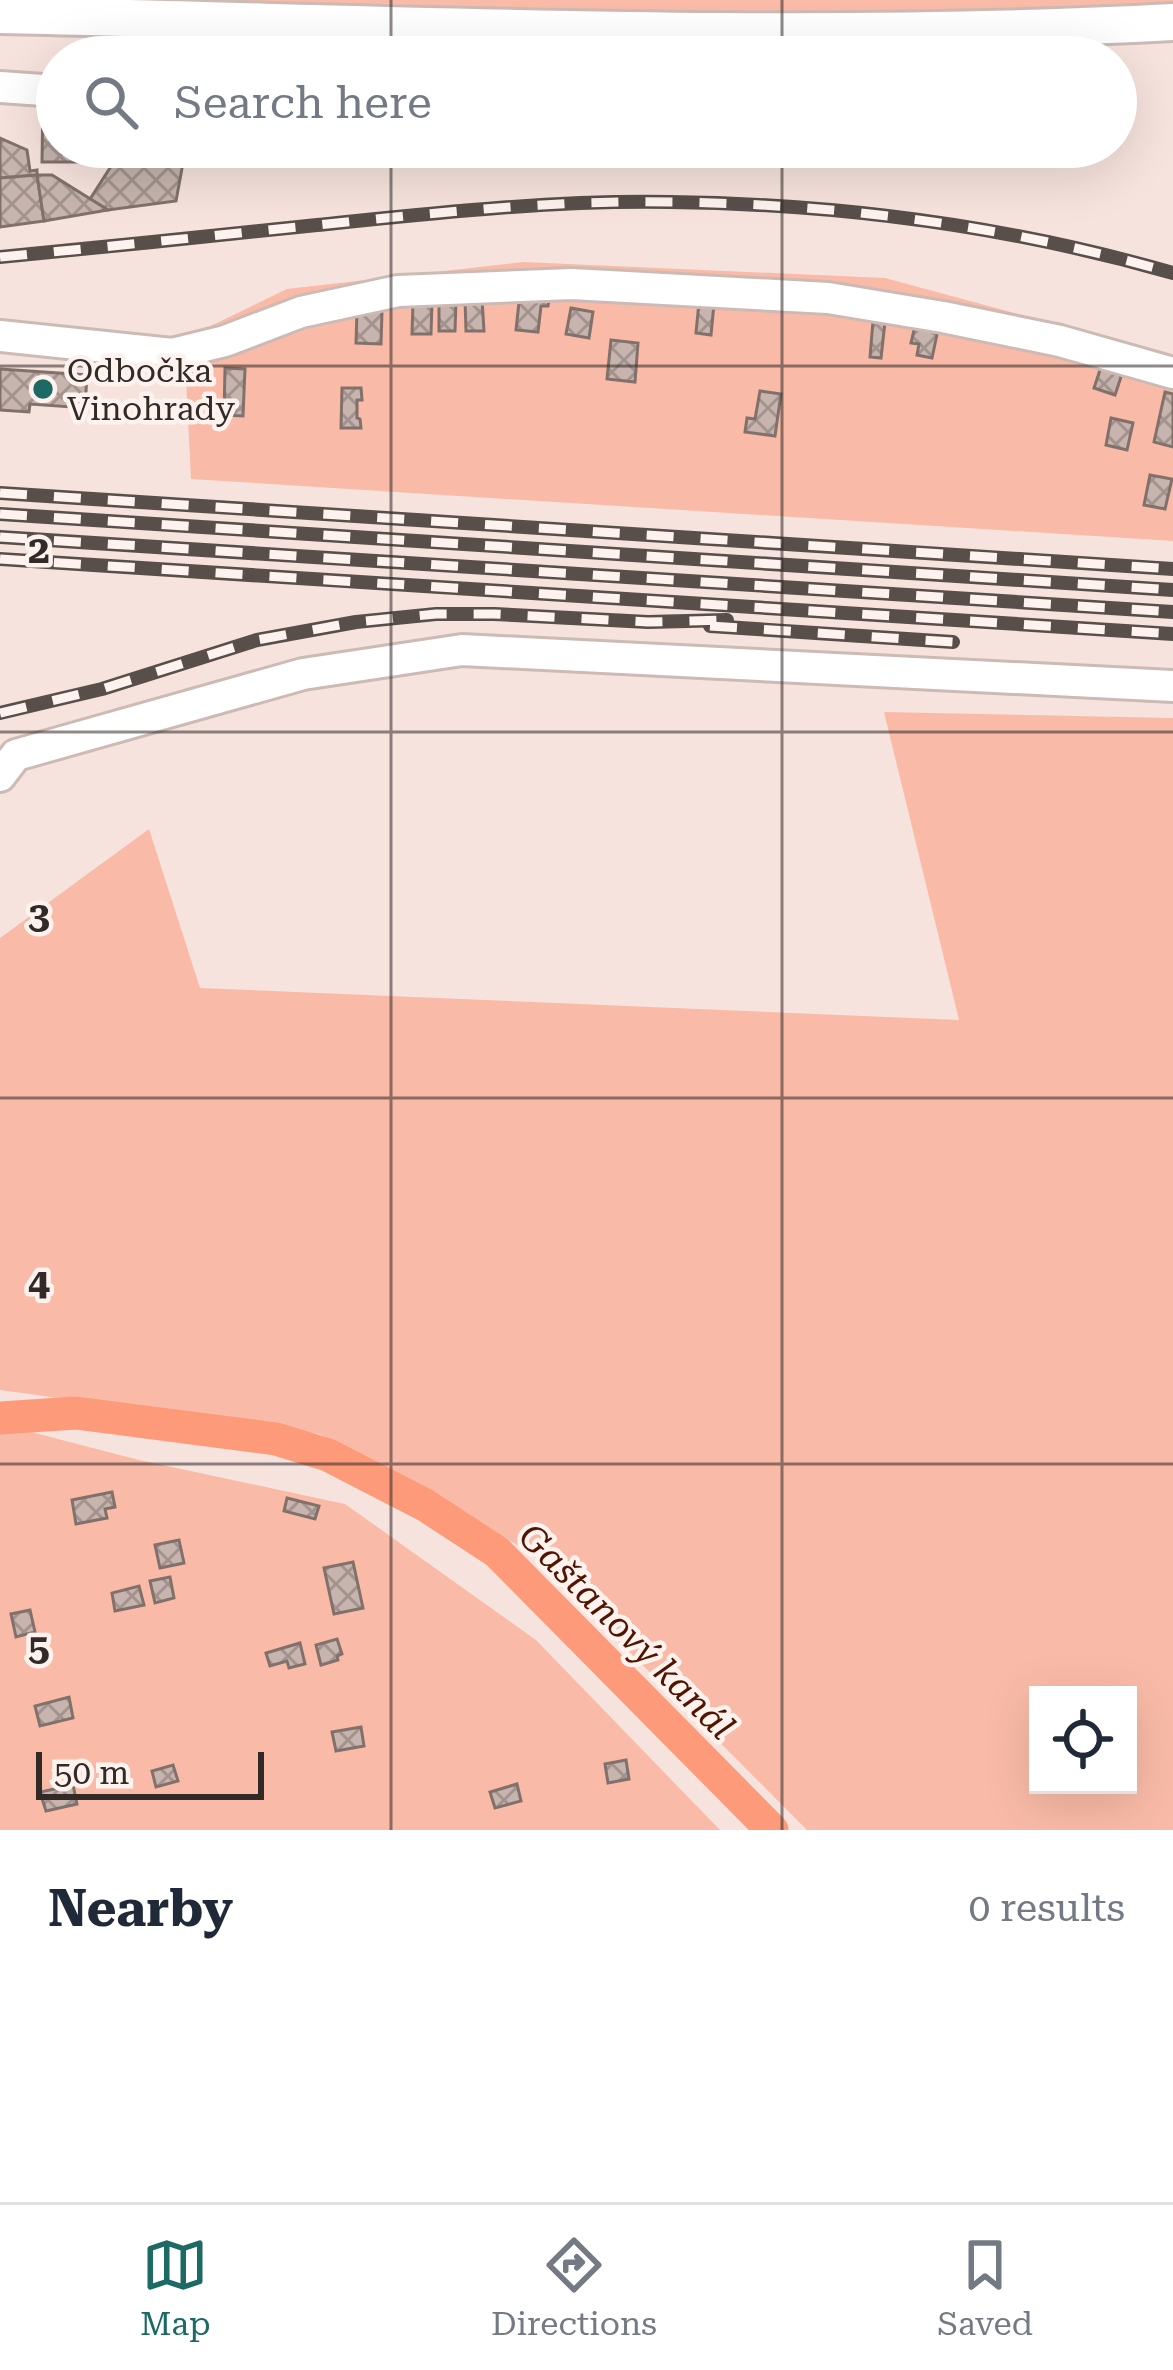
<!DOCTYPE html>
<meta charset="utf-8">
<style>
body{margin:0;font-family:"Roboto Serif",serif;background:#f2f2f3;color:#1f2937}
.controls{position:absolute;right:36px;bottom:36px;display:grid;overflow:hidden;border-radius:0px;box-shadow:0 12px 48px #0002}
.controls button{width:108px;height:108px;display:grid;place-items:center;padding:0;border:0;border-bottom:3px solid #e0e1e3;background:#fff;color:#1f2937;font:60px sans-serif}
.scale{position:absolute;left:36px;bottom:30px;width:228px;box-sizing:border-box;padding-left:12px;border:6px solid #312a27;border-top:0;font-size:33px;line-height:42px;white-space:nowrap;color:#312a27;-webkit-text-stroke:9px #fef2ee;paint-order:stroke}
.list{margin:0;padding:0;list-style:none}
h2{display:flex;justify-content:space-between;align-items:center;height:156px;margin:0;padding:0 48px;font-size:51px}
h2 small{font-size:39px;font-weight:400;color:#747a83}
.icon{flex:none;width:66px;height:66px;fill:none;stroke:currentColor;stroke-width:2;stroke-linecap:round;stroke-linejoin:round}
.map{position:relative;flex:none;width:1173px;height:1830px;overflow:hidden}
.search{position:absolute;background:#fff;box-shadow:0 12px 48px #0002;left:36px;right:36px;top:36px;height:132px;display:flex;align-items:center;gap:30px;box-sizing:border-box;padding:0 42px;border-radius:66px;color:#747a83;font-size:45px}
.sheet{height:372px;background:#fff}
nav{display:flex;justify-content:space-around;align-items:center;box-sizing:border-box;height:168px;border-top:3px solid #e0e1e3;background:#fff;font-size:33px;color:#747a83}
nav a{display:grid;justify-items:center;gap:6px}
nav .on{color:#1d6964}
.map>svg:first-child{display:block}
.green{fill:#f9bba7;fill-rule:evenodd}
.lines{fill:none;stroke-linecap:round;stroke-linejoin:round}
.canal{stroke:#fd9a7a;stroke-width:33}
.building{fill:url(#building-cross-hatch);stroke:#82716b;stroke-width:3}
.minor-casing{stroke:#cdbab4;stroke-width:36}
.major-casing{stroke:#cdbab4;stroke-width:42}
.minor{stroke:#fff;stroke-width:30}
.major{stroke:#fff;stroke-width:36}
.rail-casing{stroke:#584f4b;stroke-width:14}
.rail{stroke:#fef2ee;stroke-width:9;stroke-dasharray:27;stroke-linecap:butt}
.grid{fill:none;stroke:#312a27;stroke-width:3;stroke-opacity:0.55}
.poi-dot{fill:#1d6964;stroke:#fef2ee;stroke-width:4.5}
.labels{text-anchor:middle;stroke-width:9;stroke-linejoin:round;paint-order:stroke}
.poi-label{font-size:33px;fill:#312a27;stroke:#fef2ee;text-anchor:start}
.water-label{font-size:36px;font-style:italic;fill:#501500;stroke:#fef2ee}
.grid-label{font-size:39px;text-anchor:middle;font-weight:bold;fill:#312a27;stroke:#fef2ee;stroke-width:9;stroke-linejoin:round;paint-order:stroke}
</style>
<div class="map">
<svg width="1173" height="1830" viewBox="0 0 1173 1830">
<defs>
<pattern id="building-cross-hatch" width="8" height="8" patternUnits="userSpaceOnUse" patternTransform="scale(3)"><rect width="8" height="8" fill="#c7b4ae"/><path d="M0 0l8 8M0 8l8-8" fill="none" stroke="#a2938e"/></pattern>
</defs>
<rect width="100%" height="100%" fill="#f7e3dd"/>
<!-- green -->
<g class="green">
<path d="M159,0H1173V5C835,24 497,6 159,0Z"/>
<path d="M524,262L885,278L1110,339L1173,361V541L191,479L184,339L287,289Z"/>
<path d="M884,712L1173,718V1830H807L530,1552L319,1434L0,1390V938L149,829L200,988L959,1020ZM1128,1695V1785H1038V1695Z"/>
<path d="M0,1424L139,1460L345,1504L536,1640L720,1830H0Z"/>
</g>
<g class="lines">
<!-- canal -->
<path class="canal" d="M0,1418L76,1413L276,1439L328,1455L425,1505L497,1552L772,1830"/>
</g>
<!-- building -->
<g class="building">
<path d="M43,99L57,100V147H132V151L96,154L92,162H42Z"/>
<path d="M0,138L27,150L30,171L37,170V175L0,178Z"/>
<path d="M126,151L185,152L176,201L108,210L90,199L119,154Z"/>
<path d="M37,175L44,221L0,227V178Z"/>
<path d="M37,175H52L108,210L44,221Z"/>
<path d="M520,293L550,294L548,306H541L538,332L516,330Z"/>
<path d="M482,299L484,331H466L465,300Z"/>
<path d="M439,300H456L455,331H439Z"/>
<path d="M699,302L714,304L711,335L696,333Z"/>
<path d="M413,303H432L431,334H412Z"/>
<path d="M571,308L593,312L589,338L566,334Z"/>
<path d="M357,310L382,311L381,344L356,343Z"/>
<path d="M917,317L940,320L932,358L917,355L919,344L911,343Z"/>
<path d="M873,321L885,322L881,358L870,357Z"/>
<path d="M611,340L638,343L635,382L607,379Z"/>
<path d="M1103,361L1124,368L1115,395L1094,388Z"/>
<path d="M225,368L245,369L243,416L224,415Z"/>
<path d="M0,369L87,375L85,408L30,404L29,412L0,410Z"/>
<path d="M342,388H361L362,400H357V418L360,419L361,428H341Z"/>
<path d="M760,391L781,394L775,436L745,432L747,418L755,419Z"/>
<path d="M1165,392L1173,394V447L1154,442Z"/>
<path d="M1111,418L1133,423L1127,450L1106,445Z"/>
<path d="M1150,475L1172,479L1165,509L1144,505Z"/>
<path d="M112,1492L115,1507L105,1509L107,1518L76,1524L72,1500Z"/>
<path d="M287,1498L319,1506L315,1519L284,1511Z"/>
<path d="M179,1540L184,1563L160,1568L155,1545Z"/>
<path d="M353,1562L363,1608L334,1614L324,1568Z"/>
<path d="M170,1577L174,1598L155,1603L150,1581Z"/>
<path d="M139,1586L144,1605L115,1611L112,1593Z"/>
<path d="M30,1610L35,1632L16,1637L11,1614Z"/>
<path d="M337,1639L342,1654L337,1656L338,1660L321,1665L316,1645Z"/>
<path d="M300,1643L305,1664L289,1668L287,1661L270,1666L266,1653Z"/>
<path d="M69,1697L73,1718L40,1726L35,1706Z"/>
<path d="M361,1727L364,1746L336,1751L332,1732Z"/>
<path d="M626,1760L629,1779L608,1783L605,1764Z"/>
<path d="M173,1765L178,1781L156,1787L152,1771Z"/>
<path d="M517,1784L521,1801L495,1808L490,1792Z"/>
<path d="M73,1785L77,1804L46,1811L40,1792Z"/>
</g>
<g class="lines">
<!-- minor casing -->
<g class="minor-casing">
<g id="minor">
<path d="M288,57L358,23"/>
<path d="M0,87L57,91"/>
<path d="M0,336L172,354L225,341L301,312L398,291L572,284L828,298L943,317L1060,341L1173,373"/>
<path d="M0,776L16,755L303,674L462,650L1173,686"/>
</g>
</g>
<!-- major casing -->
<g class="major-casing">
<path id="major" d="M0,15C391,23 783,43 1173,22"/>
</g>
<!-- minor -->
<use href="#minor" class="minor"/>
<!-- major -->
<use href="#major" class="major"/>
<!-- rail casing -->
<g class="rail-casing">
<g id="rail">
<path d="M0,257C106,247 211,236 317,225C434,213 552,200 670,202C841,204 1009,226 1173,273"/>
<path d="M0,493L1173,569"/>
<path d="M0,514L1173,590"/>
<path d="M0,537L1173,612"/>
<path d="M0,559L1173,634"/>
<path d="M710,626L953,642"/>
<path d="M0,713L102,689L257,640L356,622L436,614H494L648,622L727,620"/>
</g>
</g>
<!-- rail -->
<use href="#rail" class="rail"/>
</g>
<!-- grid -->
<path class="grid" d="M391,0V57M782,0V57M391,147V1830M782,147V1830M0,366H1173M0,732H1173M0,1098H1173M0,1464H1173"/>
<!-- markers -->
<circle class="poi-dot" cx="43" cy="389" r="12"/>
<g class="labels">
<!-- poi labels -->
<g class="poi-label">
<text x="67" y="382">Odbočka<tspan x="67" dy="38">Vinohrady</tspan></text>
</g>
<!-- water labels -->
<g class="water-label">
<text transform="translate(627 1631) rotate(45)" y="13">Gaštanový kanál</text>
</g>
</g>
<g class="grid-label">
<text x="39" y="563">2</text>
<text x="39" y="929">3</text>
<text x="39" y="1295">4</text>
<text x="39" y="1661">5</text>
</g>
</svg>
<div class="controls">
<button><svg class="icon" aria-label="locate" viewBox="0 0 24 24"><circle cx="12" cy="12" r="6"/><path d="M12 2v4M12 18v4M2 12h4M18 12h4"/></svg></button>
</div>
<div class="scale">50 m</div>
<div class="search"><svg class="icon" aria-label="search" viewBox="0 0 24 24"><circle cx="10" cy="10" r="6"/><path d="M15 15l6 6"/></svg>Search here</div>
</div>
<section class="sheet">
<h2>Nearby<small>0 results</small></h2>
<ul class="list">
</ul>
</section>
<nav>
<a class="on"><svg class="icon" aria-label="map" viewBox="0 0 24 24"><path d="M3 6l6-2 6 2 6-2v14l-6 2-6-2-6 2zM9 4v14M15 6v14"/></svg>Map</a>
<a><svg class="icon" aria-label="directions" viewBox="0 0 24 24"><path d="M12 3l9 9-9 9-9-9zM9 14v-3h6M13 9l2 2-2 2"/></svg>Directions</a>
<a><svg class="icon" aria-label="saved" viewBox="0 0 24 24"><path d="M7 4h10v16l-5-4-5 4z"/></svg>Saved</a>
</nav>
